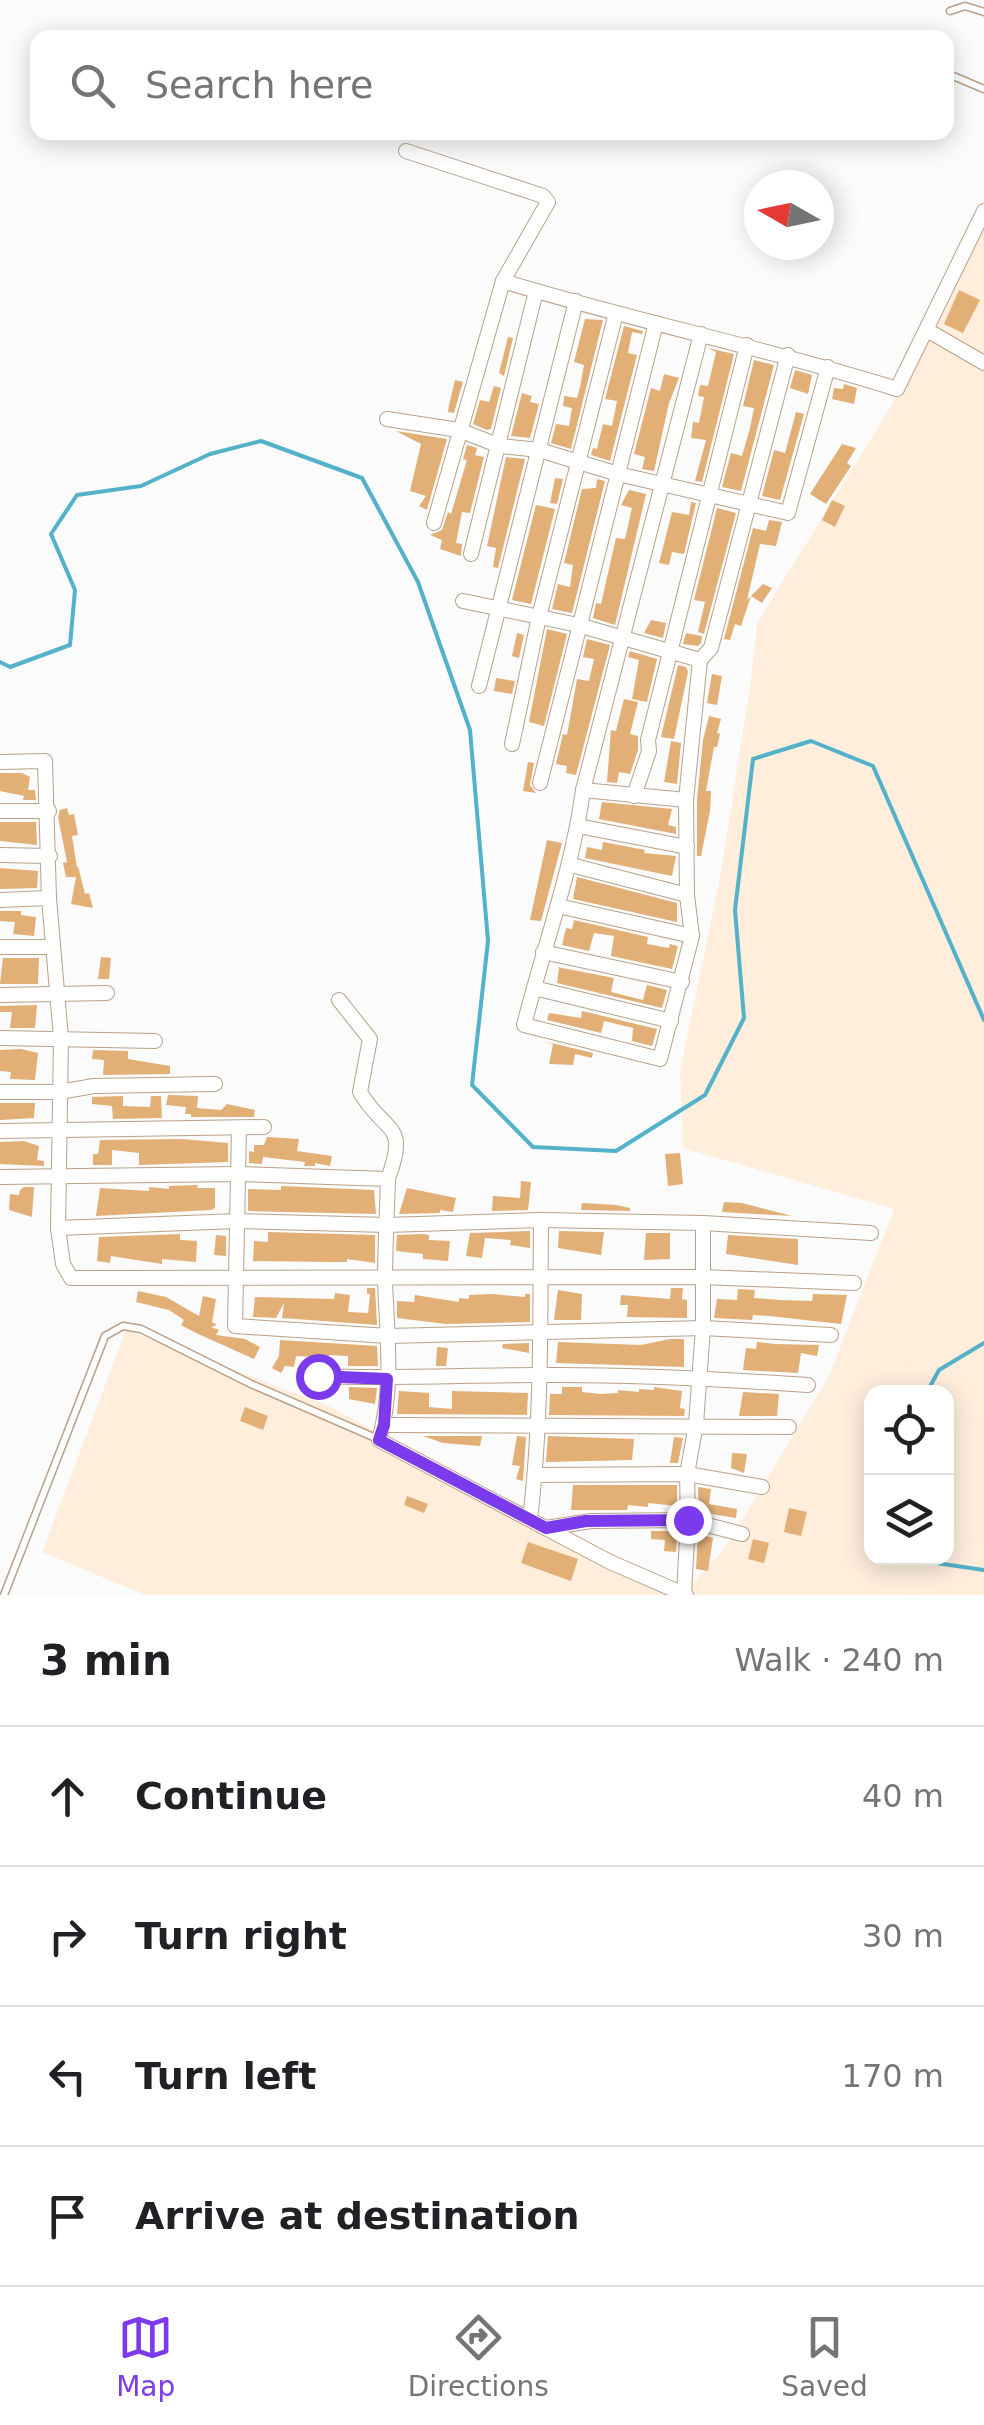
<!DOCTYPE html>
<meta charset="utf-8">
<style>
body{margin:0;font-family:"DejaVu Sans",sans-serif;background:#f2f2f2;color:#202124}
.controls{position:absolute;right:30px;bottom:30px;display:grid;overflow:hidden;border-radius:20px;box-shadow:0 5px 25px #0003}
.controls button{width:90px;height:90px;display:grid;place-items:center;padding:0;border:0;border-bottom:2px solid #e0e0e0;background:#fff;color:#202124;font:50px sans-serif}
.compass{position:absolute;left:744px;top:170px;width:90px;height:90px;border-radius:50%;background:#fff;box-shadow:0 5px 25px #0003;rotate:279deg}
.stop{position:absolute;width:30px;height:30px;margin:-22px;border:8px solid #7c3aed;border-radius:50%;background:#fff}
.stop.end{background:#7c3aed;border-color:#fff;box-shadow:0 2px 10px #0008}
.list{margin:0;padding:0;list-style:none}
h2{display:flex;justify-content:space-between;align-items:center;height:130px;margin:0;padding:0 40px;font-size:42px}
h2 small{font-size:32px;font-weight:400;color:#757577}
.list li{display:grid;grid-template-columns:65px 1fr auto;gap:30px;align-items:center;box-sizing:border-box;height:140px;padding:0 40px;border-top:2px solid #e0e0e0}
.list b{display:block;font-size:38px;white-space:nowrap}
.list em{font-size:32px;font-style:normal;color:#757577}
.icon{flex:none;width:55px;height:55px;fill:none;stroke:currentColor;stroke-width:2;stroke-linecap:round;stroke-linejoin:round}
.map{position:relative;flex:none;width:984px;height:1595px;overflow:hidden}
.search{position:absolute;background:#fff;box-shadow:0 5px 25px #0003;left:30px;right:30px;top:30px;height:110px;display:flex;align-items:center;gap:25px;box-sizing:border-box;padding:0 35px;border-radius:20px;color:#757577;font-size:38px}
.sheet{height:690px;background:#fff}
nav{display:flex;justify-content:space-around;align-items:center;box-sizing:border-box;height:140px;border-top:2px solid #e0e0e0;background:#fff;font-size:28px;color:#757577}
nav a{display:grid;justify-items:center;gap:5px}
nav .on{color:#7c3aed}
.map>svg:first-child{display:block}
.industrial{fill:#ffeedc;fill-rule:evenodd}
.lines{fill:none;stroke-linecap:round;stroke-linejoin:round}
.stream{stroke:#53b1c9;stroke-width:4}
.building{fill:#e2af76}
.service-casing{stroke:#baa187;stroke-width:9}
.minor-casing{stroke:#baa187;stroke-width:16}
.service{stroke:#fff;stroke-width:6}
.minor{stroke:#fff;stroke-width:14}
.route{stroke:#7c3aed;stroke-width:12}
</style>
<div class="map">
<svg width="984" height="1595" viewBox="0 0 984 1595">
<rect width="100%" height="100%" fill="#fbfbfb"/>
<!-- industrial -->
<path class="industrial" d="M984,228V1595H145L42,1552L126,1330L327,1405L469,1483L686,1591L725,1548L829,1376L894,1209L683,1148L680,1070L720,878L751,681L757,623L891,406ZM872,1392H946V1558H872Z"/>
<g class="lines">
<!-- stream -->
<g class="stream">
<path d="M0,662L10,667L70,645L75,590L51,534L77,495L141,486L210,454L261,441L362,478L418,582L470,730L488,941L472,1085L533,1147L616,1151L705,1095L744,1018L735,910L753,759L811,741L873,766L984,1020"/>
<path d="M927,1392L939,1370L984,1343"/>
<path d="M924,1558L936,1563L984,1570"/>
</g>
</g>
<!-- building -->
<g class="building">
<path d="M959,290L980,300L963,333L944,324Z"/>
<path d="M585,319L603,320L571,449L551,443L556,424L569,426L572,408L563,406L564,396L577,398L580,387L584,365L574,362Z"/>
<path d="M624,326L643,331L642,334L632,332L628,353L637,355L610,461L591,455L593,448L597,449L603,424L612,426L617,401L605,399Z"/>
<path d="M508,337L513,338L504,376L499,373Z"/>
<path d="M708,348L734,354L702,482L695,481L706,440L691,438L693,422L699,423L704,397L698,396L700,385L708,386L716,352Z"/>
<path d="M754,360L774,365L741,491L722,487L731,453L742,456L750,428L754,408L743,406Z"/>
<path d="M795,370L812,375L808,394L790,388Z"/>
<path d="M664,374L679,378L669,403L654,471L642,469L645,457L634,454L651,388L660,391Z"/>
<path d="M455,380L463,382L454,413L448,412L449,405Z"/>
<path d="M844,384L857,388L854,404L832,399L834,388L843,389Z"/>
<path d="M494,386L501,388L491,429L487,430L473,424L480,400L489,402Z"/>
<path d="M522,393L532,396L530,402L539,404L530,438L511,436Z"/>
<path d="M796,412L804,414L780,500L762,496L774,450L785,453Z"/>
<path d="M396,431L447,439L427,510L419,506L426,496L410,491L421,444Z"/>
<path d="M842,444L856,448L847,463L851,466L826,504L810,494Z"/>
<path d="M467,445L477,448L475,455L484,457L470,513L462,512L456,543L462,544L461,556L440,549L442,540L430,535L442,530L448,512L451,514L467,460L463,459Z"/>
<path d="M506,457L525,459L498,568L493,567L496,548L487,546Z"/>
<path d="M555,478L563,479L557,504L550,503Z"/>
<path d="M597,479L605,481L572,613L552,609L558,584L570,587L573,565L564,563L582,489L596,488Z"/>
<path d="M629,490L646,494L615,625L593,618L596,603L601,604L616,538L625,539L632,508L621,505Z"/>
<path d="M832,500L845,506L835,527L822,520Z"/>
<path d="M691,502L696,503L684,554L672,552L669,565L659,563L672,512L689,515Z"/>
<path d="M536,505L555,509L531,604L512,600Z"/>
<path d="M717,508L736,513L704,634L698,632L705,602L694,600Z"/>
<path d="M769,520L782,522L776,546L760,544L747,600L751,596L741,626L735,624L730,640L724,639L753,528L766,531Z"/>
<path d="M763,584L772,588L762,603L751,596Z"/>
<path d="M651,620L666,623L663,638L644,633Z"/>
<path d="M526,625L519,658L512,656L517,633L524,635Z"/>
<path d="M547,629L567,634L544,726L529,722Z"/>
<path d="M686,633L702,636L701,643L698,646L683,644Z"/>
<path d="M587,639L610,645L576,775L566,773L567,766L556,764L563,734L567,735L577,679L589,681L594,659L583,657Z"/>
<path d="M630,651L657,659L647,702L632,699L639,660L628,657Z"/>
<path d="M678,665L686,667L688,672L674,739L661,737Z"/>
<path d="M712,674L722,676L717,705L707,703Z"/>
<path d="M496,678L515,681L512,694L494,691Z"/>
<path d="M624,699L638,702L630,734L638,736V750L630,774L619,772L617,783L607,782L611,730L616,731Z"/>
<path d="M709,716L721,719L717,733L720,734L717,747H714L706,791H711L710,811L701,856H697V800L703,740Z"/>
<path d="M671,741L681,743L677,784L664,782Z"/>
<path d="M528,762L534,763L530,785L536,793L523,791Z"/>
<path d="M0,773H22L30,777L28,790H35L36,800H23L24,796L0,791Z"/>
<path d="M602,802L672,809L668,825L676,827V834L599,819Z"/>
<path d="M67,808L69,815L74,814L78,835L72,836L77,868L78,866L85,894L89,893L93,908L71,904L76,877H66L63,863L67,862L58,817L60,810Z"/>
<path d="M0,822H36L37,845L0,841Z"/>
<path d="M547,840L562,843L541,921L530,920Z"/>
<path d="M603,842L645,850L644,853L676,856L672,876L585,858L587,847L602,850Z"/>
<path d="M0,868L38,871L37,888L0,889Z"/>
<path d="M577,877L677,903V922L573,899Z"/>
<path d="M0,911H21V915L36,917L34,936L13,934L15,922L0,921Z"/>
<path d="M574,920L648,937L647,944L669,948L670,944L678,946L672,969L611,956L614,936L594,933L589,951L562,945L566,928L572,929Z"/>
<path d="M101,957L111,958L109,979H98Z"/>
<path d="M3,958H39L38,984H0Z"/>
<path d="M557,967L614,978L611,992L643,1000L647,985L667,990L662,1008L557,983L559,968Z"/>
<path d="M37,1005L35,1028H10L12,1012H0V1006Z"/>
<path d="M582,1011L657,1029L652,1046L632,1041L633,1028L604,1021L601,1033L547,1020L549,1013L581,1018Z"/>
<path d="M543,1041L593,1053L592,1058L575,1054L573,1065L549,1064L553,1044Z"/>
<path d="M21,1049L38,1053L35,1080L10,1079L11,1072L0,1071V1050Z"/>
<path d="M93,1050L128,1051V1059L170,1066V1074L103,1075L104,1060L92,1059Z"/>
<path d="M168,1095L198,1096L197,1108L221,1110L227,1104L255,1110L254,1117H191V1114H185L186,1107L166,1105Z"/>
<path d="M123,1096V1106L150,1107L151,1096H161L162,1118L113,1119L112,1106L92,1104V1097Z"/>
<path d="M0,1103H35L34,1118L0,1120Z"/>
<path d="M267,1137L299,1139L297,1151L332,1156L330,1166L315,1163V1166H304L305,1162L263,1157L262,1164L249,1163V1151L254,1152V1145H264Z"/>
<path d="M182,1139L228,1143V1162L139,1165V1153L112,1150V1165H93V1154H98L100,1140Z"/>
<path d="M24,1141L39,1146L37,1160L44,1161V1166L0,1164V1142Z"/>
<path d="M680,1153L683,1184L668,1186L665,1154Z"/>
<path d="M521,1181L531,1182L528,1210L492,1211L493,1196L520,1198Z"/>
<path d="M198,1185L197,1188H215V1208L211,1210L96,1216L100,1188L149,1191V1187L169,1189V1186Z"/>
<path d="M281,1186L374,1190L376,1214L248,1211V1189L281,1190Z"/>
<path d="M24,1187H34L32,1217L9,1210L10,1194L19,1195L20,1190Z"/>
<path d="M407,1188L456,1198L453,1212L440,1210V1213L399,1214Z"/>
<path d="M724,1202L742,1203L792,1216L722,1212Z"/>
<path d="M582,1203L616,1205L630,1208V1211L581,1210Z"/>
<path d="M530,1231V1248L510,1245L511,1240L485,1238L482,1258L466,1256L470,1233Z"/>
<path d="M559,1231L604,1232L601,1255L558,1248Z"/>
<path d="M268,1232L375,1235V1263L347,1259V1262H331L253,1261L254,1241L268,1242Z"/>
<path d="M646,1233H670V1259L644,1260Z"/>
<path d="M180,1234V1240L197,1241L196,1262L162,1259V1264L111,1256L110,1263L97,1261L99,1237Z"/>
<path d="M216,1235L226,1236V1256L214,1255Z"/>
<path d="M397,1235L424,1234L429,1235V1240L450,1241L448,1261L423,1259V1254L396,1251Z"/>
<path d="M728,1235L798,1239V1265L726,1254Z"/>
<path d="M367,1288H375L377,1325L282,1318L284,1303L276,1318L253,1317L255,1297L334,1299L335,1293L350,1295L348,1312L368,1313L370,1294H367Z"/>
<path d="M671,1288H683L682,1299L687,1300V1318L627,1317L628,1305H620L621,1295L670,1299Z"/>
<path d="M738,1289L755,1290L754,1298L780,1300L812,1301L813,1294L847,1295L841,1324L769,1316L753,1315L752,1320L714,1318L717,1299L737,1300Z"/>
<path d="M558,1290L582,1294L581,1320H554Z"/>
<path d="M138,1291L166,1297L199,1316L203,1296L216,1299L212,1322L217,1325L211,1327L219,1330L216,1335L245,1339L260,1347L254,1359L196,1333L181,1325L184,1320L169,1310L136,1302Z"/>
<path d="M492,1294L525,1297V1294H530V1322L446,1324L397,1318V1301L414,1302L415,1295L459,1302V1298L469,1299V1295Z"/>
<path d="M670,1339H684V1367L556,1363L558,1342L641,1345Z"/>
<path d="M280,1340L377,1346L378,1366H348V1356L329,1355L328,1366H317L318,1357L296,1356L294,1367L285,1366L281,1373L272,1368L279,1356Z"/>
<path d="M757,1342L775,1344L819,1345L817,1356L801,1353L798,1373L743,1370L746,1348L756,1349Z"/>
<path d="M529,1343V1353L502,1348L503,1344Z"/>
<path d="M437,1347L448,1348L446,1366H436Z"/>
<path d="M349,1387L377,1388L375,1404L349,1399Z"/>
<path d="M562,1387H582V1392L601,1394L618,1393V1390L639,1392V1389L654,1390V1387L682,1391L680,1408L685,1409L684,1416L549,1415L550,1394H562Z"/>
<path d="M399,1391L429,1393V1407L452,1409V1391L528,1393L527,1415L397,1414Z"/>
<path d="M743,1392L779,1394L777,1416H739Z"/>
<path d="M245,1407L268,1416L263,1430L240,1421Z"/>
<path d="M423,1436H482L480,1446L443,1443Z"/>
<path d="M517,1436L526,1437L523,1481L516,1479L520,1466L512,1465Z"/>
<path d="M548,1436L634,1439L632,1460L546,1462Z"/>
<path d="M674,1437L683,1438L678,1463H670Z"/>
<path d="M732,1453L747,1454L744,1473L731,1468Z"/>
<path d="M573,1485H677V1506L648,1503V1507L628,1505L627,1510H571Z"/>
<path d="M698,1487L711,1489L709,1504L737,1509L736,1518L699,1512Z"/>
<path d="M407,1496L428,1504L424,1513L404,1505Z"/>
<path d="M789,1508L807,1512L801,1536L784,1532Z"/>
<path d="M651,1531H677L676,1552L664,1551L665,1540L651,1539Z"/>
<path d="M698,1534L713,1538L708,1571L696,1569Z"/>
<path d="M753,1539L769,1543L764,1563L748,1559Z"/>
<path d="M528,1542L578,1559L571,1581L521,1563Z"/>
</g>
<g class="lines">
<!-- service casing -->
<g class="service-casing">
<g id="service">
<path d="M950,11L965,6L984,12"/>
<path d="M946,73L984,89"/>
<path d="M4,1595L105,1336L123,1326L141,1329L251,1384L378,1439"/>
</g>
</g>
<!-- minor casing -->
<g class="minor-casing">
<g id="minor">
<path d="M406,151L543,196L548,202L503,281L434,523"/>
<path d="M503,281C633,321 767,348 897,389L984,211"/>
<path d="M927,330L984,363"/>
<path d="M701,334L583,790C572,871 544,946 524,1025L660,1059L692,936L687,895L686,800L700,660L711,648L788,355"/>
<path d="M387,419L459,430L500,446L539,450L618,474L788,513L828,367"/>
<path d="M471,554L536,291"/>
<path d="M463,601L578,625L700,660"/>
<path d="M479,686L576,301"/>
<path d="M512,744L539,617L616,313"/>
<path d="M0,762L45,761L49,898L61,1038L58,1228L63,1264L71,1278L702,1277L854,1283"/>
<path d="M540,783L656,323"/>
<path d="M583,790L686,800"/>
<path d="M634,796L649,751L648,740L747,345"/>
<path d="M0,811H49"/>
<path d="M578,826L687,847"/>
<path d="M0,855L50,856"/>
<path d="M571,865L687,895"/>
<path d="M0,900L49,898"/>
<path d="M558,906L692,936"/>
<path d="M0,947H53"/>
<path d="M543,952L682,982"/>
<path d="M534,988L671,1021"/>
<path d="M0,995L107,993"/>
<path d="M339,1000L370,1039L360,1092C386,1136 409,1121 388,1179"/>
<path d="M0,1038L155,1041"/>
<path d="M0,1092H59L94,1086L215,1084"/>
<path d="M239,1128L235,1326L388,1336L703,1328L831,1335"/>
<path d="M0,1131L264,1127"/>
<path d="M0,1177L238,1174L388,1179C387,1213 385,1248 385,1282C387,1333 394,1390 379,1440L610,1562L686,1595"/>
<path d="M58,1228L237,1221L387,1225L541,1220L703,1223L871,1233"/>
<path d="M318,1376C392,1379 466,1375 540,1375C629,1374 719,1379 808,1385"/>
<path d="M384,1425L789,1427"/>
<path d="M535,1475L687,1474L762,1487"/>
<path d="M530,1519C542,1420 540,1319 541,1220"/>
<path d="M546,1528L591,1521L688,1520L742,1534"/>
<path d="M684,1594L688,1520L687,1474L696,1424L703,1328V1223"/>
</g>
</g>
<!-- service -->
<use href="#service" class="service"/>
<!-- minor -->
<use href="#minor" class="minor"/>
</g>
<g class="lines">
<!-- route -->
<path class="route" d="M318,1376L387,1379L384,1425L379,1440L546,1528L586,1521L688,1520"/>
</g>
</svg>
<div class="controls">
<button><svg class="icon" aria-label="locate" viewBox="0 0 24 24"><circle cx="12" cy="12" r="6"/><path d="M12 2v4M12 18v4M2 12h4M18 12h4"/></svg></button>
<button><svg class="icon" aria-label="layers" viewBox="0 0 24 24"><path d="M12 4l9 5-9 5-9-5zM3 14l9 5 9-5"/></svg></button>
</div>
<svg class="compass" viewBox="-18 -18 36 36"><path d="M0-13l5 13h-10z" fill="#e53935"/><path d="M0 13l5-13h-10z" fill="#757577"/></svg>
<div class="stop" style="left:318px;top:1376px"></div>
<div class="stop end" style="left:688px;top:1520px"></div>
<div class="search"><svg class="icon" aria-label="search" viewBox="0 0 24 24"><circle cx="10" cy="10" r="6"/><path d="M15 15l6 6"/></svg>Search here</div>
</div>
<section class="sheet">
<h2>3 min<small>Walk · 240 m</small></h2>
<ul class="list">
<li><svg class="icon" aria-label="ahead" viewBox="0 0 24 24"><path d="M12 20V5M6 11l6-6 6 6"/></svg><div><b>Continue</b></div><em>40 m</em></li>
<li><svg class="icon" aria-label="right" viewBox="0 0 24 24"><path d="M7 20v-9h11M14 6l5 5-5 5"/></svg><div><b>Turn right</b></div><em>30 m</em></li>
<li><svg class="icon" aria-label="left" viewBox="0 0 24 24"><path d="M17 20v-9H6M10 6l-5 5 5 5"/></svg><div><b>Turn left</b></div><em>170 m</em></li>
<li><svg class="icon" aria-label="arrive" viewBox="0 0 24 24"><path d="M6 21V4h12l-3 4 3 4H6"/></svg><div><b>Arrive at destination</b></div></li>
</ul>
</section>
<nav>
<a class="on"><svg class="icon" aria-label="map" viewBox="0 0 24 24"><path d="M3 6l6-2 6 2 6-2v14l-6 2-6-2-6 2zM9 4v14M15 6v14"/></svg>Map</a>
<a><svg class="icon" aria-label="directions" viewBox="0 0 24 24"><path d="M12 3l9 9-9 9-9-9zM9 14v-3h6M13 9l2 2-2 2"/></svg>Directions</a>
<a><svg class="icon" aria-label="saved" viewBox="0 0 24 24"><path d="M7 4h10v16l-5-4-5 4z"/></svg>Saved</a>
</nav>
